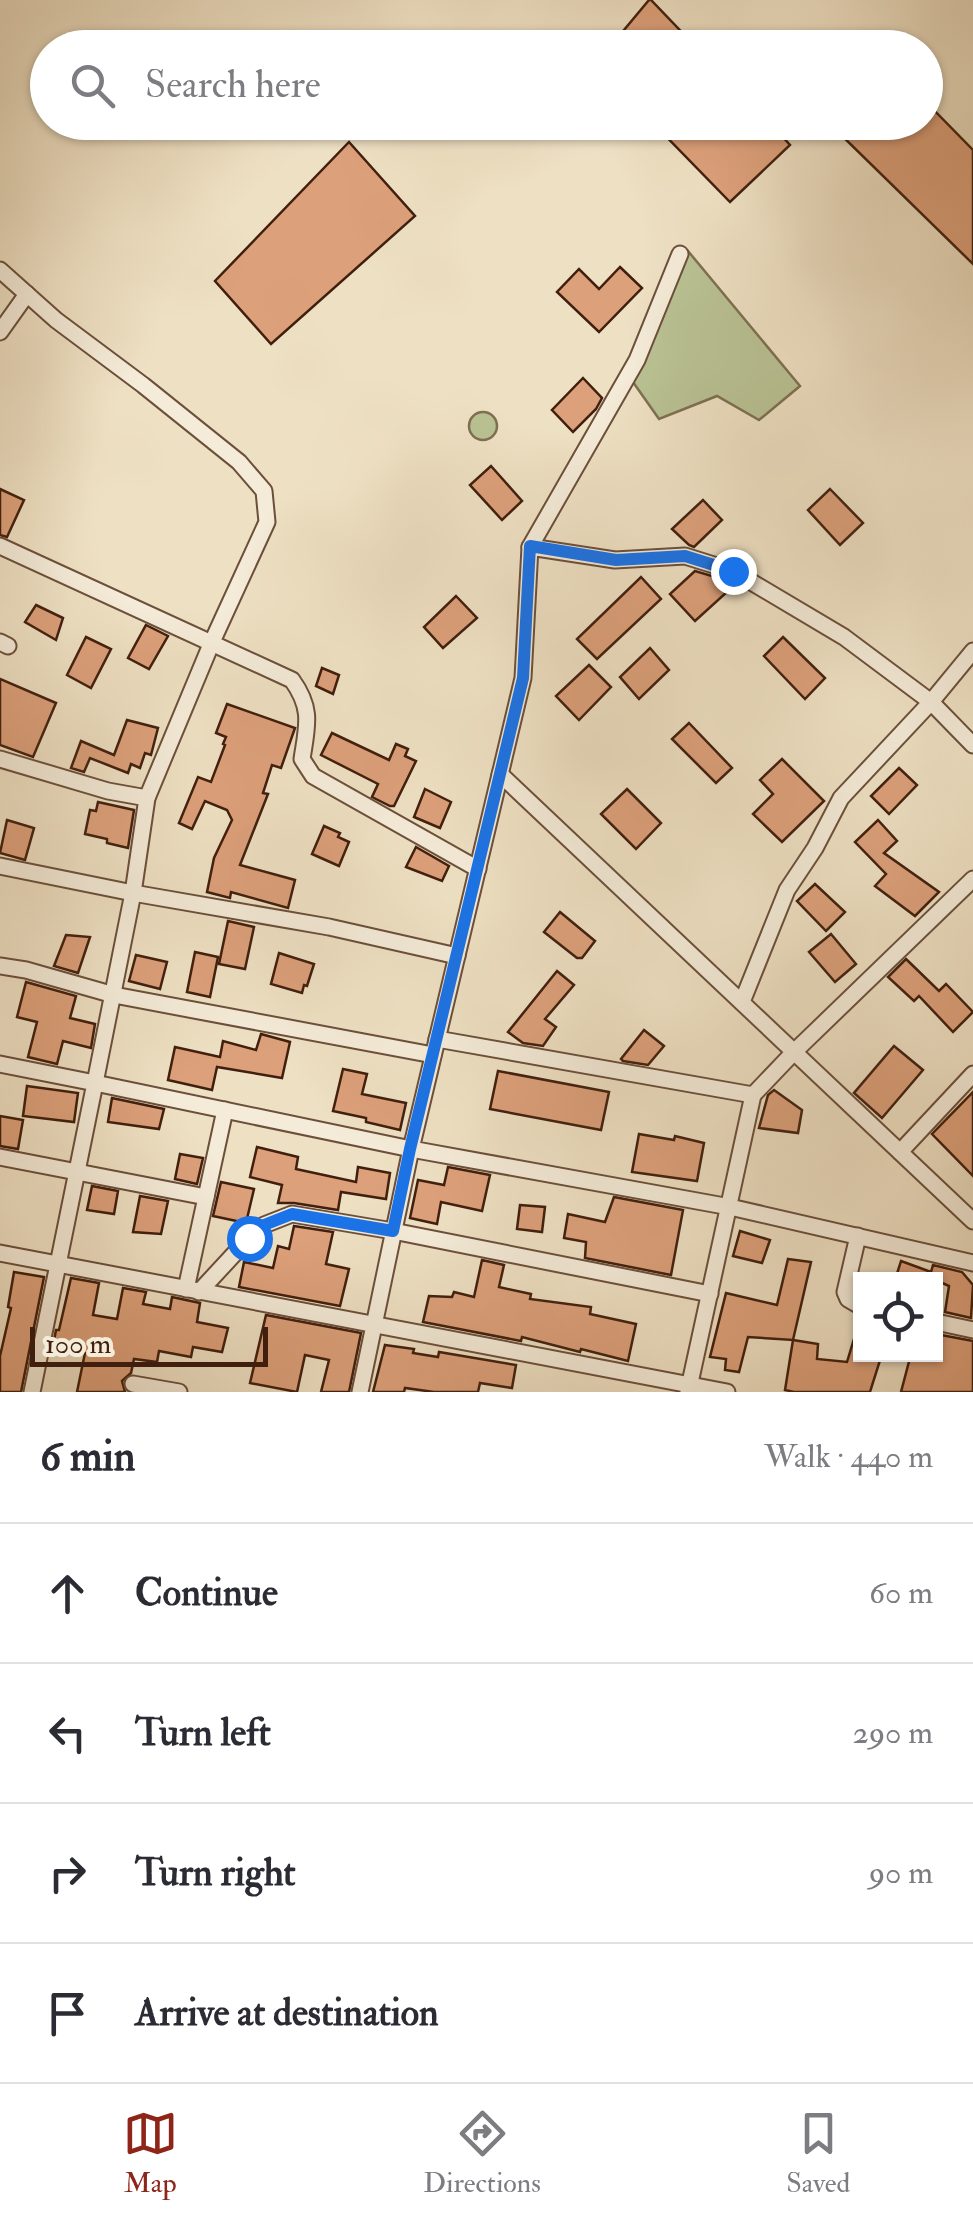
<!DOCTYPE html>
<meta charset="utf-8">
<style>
body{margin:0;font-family:"IM FELL Double Pica",serif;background:#f7f7f7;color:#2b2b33}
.controls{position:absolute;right:30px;bottom:30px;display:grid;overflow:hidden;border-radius:0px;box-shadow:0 2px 8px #0004}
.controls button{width:90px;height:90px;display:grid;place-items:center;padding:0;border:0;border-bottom:2px solid #e1e1e2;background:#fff;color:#2b2b33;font:50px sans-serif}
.scale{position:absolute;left:30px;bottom:25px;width:238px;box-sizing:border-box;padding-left:10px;border:5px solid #411f0e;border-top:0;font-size:28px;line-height:35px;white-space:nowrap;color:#411f0e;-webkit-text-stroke:8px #f4ebd8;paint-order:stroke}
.stop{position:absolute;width:30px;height:30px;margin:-22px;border:8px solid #1a73e8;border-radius:50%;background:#fff}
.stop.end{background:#1a73e8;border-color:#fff;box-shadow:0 2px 10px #0008}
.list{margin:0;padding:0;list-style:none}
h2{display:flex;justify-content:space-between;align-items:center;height:130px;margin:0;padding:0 40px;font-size:42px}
h2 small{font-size:32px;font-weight:400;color:#7c7c81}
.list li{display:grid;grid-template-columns:65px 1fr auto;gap:30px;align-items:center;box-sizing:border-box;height:140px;padding:0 40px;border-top:2px solid #e1e1e2}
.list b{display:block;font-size:38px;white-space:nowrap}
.list em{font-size:32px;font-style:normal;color:#7c7c81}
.icon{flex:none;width:55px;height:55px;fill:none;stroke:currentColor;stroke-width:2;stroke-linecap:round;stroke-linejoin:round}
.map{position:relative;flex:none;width:973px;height:1392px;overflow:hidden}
.search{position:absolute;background:#fff;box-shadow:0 2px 8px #0004;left:30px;right:30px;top:30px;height:110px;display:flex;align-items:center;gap:25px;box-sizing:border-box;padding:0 35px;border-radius:55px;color:#7c7c81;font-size:38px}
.sheet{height:690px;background:#fff}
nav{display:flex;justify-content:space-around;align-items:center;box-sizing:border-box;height:140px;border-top:2px solid #e1e1e2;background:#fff;font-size:28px;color:#7c7c81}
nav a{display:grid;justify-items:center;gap:5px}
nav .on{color:#8f2418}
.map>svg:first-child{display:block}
.green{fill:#b9c294;stroke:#7d7051;stroke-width:2.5}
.building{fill:#dca07a;stroke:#411f0e;stroke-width:2.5}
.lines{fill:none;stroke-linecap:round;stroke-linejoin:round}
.street-casing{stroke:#6c4f3b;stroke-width:19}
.street{stroke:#f4ebd8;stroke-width:15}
.route{stroke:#1a73e8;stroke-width:12}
</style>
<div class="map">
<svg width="973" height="1392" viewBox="0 0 973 1392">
<rect width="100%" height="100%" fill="#eee0c3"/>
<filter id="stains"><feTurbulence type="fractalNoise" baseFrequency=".002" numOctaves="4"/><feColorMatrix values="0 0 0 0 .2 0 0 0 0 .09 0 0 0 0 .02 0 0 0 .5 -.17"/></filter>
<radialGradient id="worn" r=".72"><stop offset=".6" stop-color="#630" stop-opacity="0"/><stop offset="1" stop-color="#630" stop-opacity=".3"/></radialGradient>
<!-- green -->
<g class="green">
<path d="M688,251L800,386L759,420L717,396L659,419L633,382Z"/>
<circle cx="483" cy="426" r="14"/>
</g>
<!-- building -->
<g class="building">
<path d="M649,0H651L697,48H609Z"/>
<path d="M926,102L973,150V264L836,130L844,122H926Z"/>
<path d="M652,122H769L790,145L730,202Z"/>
<path d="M349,142L415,216L271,344L215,281Z"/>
<path d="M620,267L642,288L599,332L557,292L579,269L599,289Z"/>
<path d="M583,378L602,398L596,409L573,432L552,410Z"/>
<path d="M491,466L522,501L502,520L470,485Z"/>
<path d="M0,489L24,500L7,537L0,535Z"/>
<path d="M830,489L863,523L840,545L808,510Z"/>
<path d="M703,500L722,520L694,547L689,545L672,529Z"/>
<path d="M695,571L712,576L727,592L695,621L670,594Z"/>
<path d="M641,577L661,599L597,659L577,639Z"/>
<path d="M456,596L477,618L443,648L424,627Z"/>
<path d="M36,605L63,618L56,640L25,622Z"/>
<path d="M146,625L168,636L149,669L128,658Z"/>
<path d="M86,637L111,649L91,688L67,675Z"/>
<path d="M783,637L825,678L805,699L764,656Z"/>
<path d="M650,648L669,670L639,699L620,677Z"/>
<path d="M589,665L611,687L579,720L556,696Z"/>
<path d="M322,668L339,675L333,694L316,686Z"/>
<path d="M0,679L56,703L33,757L0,745Z"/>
<path d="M227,704L295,728L281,768L272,765L263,793L268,794L240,865L295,880L288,908L231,892L230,898L207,892L214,858L232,820L227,810L205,801L192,829L179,823L198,777L211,782L225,745L223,744L226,737L216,733Z"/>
<path d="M127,720L158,728L151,755L145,753L140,768L131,764L128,773L90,758L84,772L71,768L81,741L114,755Z"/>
<path d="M689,723L732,768L716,783L672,739Z"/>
<path d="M332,733L389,760L396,744L408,749L405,756L416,761L394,806H390L372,797L378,784L321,755Z"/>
<path d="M782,759L824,801L782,842L753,814L773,794L760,780Z"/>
<path d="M899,768L917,785L889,814L871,796Z"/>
<path d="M425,789L451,802L440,828L414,817Z"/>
<path d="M627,789L661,823L636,849L601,814Z"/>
<path d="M98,802L134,810L128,848L107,843V839L85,834L90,810L96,811Z"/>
<path d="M7,820L34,828L25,860L0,853Z"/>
<path d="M878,820L897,841L884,853L939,892L915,916L875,886L886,874L855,842Z"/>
<path d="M324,826L340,833L338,837L349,842L339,866L312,854Z"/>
<path d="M416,847L449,866L442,881L406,867Z"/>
<path d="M815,884L845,912L826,931L797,901Z"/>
<path d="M560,912L595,941L582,958H577L544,932Z"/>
<path d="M228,921L254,927L245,969L219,964Z"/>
<path d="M831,934L856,964L835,982L809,952Z"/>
<path d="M66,935L90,937L78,973L54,966Z"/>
<path d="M195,952L218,957L210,997L187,992Z"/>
<path d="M279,953L314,964L307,986L304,985L302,993L271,984Z"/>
<path d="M136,955L167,962L160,989L129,981Z"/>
<path d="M906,959L939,991L946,984L973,1012L953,1032L919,996L914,1001L888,977Z"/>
<path d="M557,971L574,985L545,1019L556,1027L543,1046L523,1043L508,1032Z"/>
<path d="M26,982L76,996L70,1018L95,1024L91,1048L63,1041L57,1064L28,1057L37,1022L17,1017Z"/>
<path d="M644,1030L664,1046L648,1065L623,1061L621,1059Z"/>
<path d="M261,1034L290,1042L282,1078L217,1067L212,1090L168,1080L175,1047L220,1057L223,1041L256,1050Z"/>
<path d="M894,1046L923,1070L882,1118L854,1093Z"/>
<path d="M343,1069L367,1074L362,1094L406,1103L400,1130L366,1122V1118L333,1111Z"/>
<path d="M498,1071L609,1092L601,1130L490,1109Z"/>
<path d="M27,1086L78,1093L74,1122L23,1116Z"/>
<path d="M774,1090L802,1110L798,1133L759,1128L768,1095Z"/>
<path d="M973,1092V1176L932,1134Z"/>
<path d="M112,1098L164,1109L159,1129L108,1122Z"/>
<path d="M0,1116L23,1120L18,1149L0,1146Z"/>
<path d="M639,1134L674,1140L675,1136L704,1143L697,1181L632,1172Z"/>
<path d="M257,1147L298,1157L296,1169L356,1182L358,1167L390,1173L386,1199L341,1192L338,1210L294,1203H278L282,1185L250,1177Z"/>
<path d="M180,1154L203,1158L197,1184L175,1179Z"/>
<path d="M448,1167L490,1175L482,1211L441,1202L437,1224L410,1218L418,1180L444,1185Z"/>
<path d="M221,1182L254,1189L246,1223L213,1216Z"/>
<path d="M92,1186L118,1191L114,1214L87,1210Z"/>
<path d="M140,1196L168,1201L161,1234L133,1232Z"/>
<path d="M614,1197L683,1210L671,1275L585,1258L586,1242L564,1238L568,1214L605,1222Z"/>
<path d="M520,1205L545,1207L542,1232L517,1229Z"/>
<path d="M294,1226L333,1232L326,1264L349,1269L340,1306L239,1287L244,1262L273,1268L278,1246L289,1249Z"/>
<path d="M740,1231L770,1240L762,1263L733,1256Z"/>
<path d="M788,1259L811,1262L793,1340L748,1337L739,1372L725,1370L726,1359L710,1357L726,1293L777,1305Z"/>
<path d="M482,1260L504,1265L499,1287L531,1294L530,1299L591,1307L590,1314L636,1324L628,1361L581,1349L580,1352L522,1337L521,1341L423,1322L429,1296L452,1297L454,1292L474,1297Z"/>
<path d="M901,1261L931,1272L933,1265L962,1272L973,1285L971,1318L945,1312L949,1286L936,1280H895Z"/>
<path d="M14,1272L44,1277L21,1392H0V1356L11,1308L8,1307Z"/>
<path d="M71,1278L99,1283L93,1315L117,1319L123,1288L146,1292L143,1304L170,1309L172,1297L200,1303L197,1322L228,1328L222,1352L193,1347L191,1357L159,1351L157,1362L134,1359L131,1373L122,1381L125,1392H77L85,1353L53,1346L56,1330H59Z"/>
<path d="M266,1315L361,1333L349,1392H321L329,1360L305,1355L297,1392L250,1383Z"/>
<path d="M857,1329H860V1354H882L870,1392H794L785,1390L793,1340L818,1344L817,1359L847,1362Z"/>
<path d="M936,1334L973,1341V1392H901L911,1354H936Z"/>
<path d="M385,1345L414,1349L413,1353L438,1357L439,1352L516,1365L512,1388L480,1383L478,1392H434L405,1388L404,1392H373Z"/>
</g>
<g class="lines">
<!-- street casing -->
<g class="street-casing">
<g id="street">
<path d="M0,270L56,320L143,385L239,462L264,491L267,522L212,642L147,798L133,893L95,1083L411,1149L360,1392"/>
<path d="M0,332L27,294"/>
<path d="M0,546L292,680C313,709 307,726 302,759L313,776L478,869"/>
<path d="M530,547L637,360L680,254"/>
<path d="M0,642L8,646"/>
<path d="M973,745L931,702L844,637L733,571L685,556L615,560L530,547L523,678L411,1149L730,1207L973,1263"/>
<path d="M0,759L108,791L147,798"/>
<path d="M500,774L973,1221"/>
<path d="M0,866L133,893L329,927L457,956"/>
<path d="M0,966L26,970L114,995L433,1055"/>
<path d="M742,1002L787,890L815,848L841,798L931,702L973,651"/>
<path d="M437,1039L753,1095"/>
<path d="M0,1064L95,1083L32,1392"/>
<path d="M900,1152L973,1074"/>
<path d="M0,1157L206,1197"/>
<path d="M858,1236L845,1292L848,1299L860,1306"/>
<path d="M0,1253L727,1392"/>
<path d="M186,1289L225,1110"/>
<path d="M199,1292L249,1238L264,1225L292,1214L393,1231L710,1294"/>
<path d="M936,1322L973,1330"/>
<path d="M133,1384L179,1392"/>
<path d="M688,1392L753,1095L794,1052L973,879"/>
</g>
</g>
<!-- street -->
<use href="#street" class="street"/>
</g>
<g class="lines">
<!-- route -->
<path class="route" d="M249,1238L264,1225L292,1214L393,1231L410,1149L523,678L530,546L616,560L685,556L733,571"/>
</g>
<rect width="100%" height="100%" filter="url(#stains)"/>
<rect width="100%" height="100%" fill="url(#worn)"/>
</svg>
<div class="controls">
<button><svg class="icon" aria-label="locate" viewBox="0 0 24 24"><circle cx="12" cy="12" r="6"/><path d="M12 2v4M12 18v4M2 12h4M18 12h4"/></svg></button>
</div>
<div class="scale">100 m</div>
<div class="stop" style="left:249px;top:1238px"></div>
<div class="stop end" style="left:733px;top:571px"></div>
<div class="search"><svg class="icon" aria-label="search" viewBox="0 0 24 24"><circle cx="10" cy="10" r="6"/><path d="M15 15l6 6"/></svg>Search here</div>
</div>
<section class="sheet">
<h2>6 min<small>Walk · 440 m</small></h2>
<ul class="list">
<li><svg class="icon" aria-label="ahead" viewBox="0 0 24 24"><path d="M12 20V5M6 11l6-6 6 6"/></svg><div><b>Continue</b></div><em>60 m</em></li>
<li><svg class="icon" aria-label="left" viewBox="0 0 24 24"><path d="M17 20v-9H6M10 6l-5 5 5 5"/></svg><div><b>Turn left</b></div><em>290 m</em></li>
<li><svg class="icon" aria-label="right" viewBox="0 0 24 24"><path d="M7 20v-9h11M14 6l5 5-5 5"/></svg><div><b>Turn right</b></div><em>90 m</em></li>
<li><svg class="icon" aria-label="arrive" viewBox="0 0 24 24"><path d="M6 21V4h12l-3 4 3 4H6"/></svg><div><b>Arrive at destination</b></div></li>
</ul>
</section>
<nav>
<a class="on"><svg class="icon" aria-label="map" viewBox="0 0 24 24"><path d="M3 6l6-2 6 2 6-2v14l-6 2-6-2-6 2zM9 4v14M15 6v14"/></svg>Map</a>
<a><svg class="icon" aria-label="directions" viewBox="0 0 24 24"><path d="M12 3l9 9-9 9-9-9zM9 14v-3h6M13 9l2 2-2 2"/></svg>Directions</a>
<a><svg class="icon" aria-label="saved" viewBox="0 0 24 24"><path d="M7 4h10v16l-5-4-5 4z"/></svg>Saved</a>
</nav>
